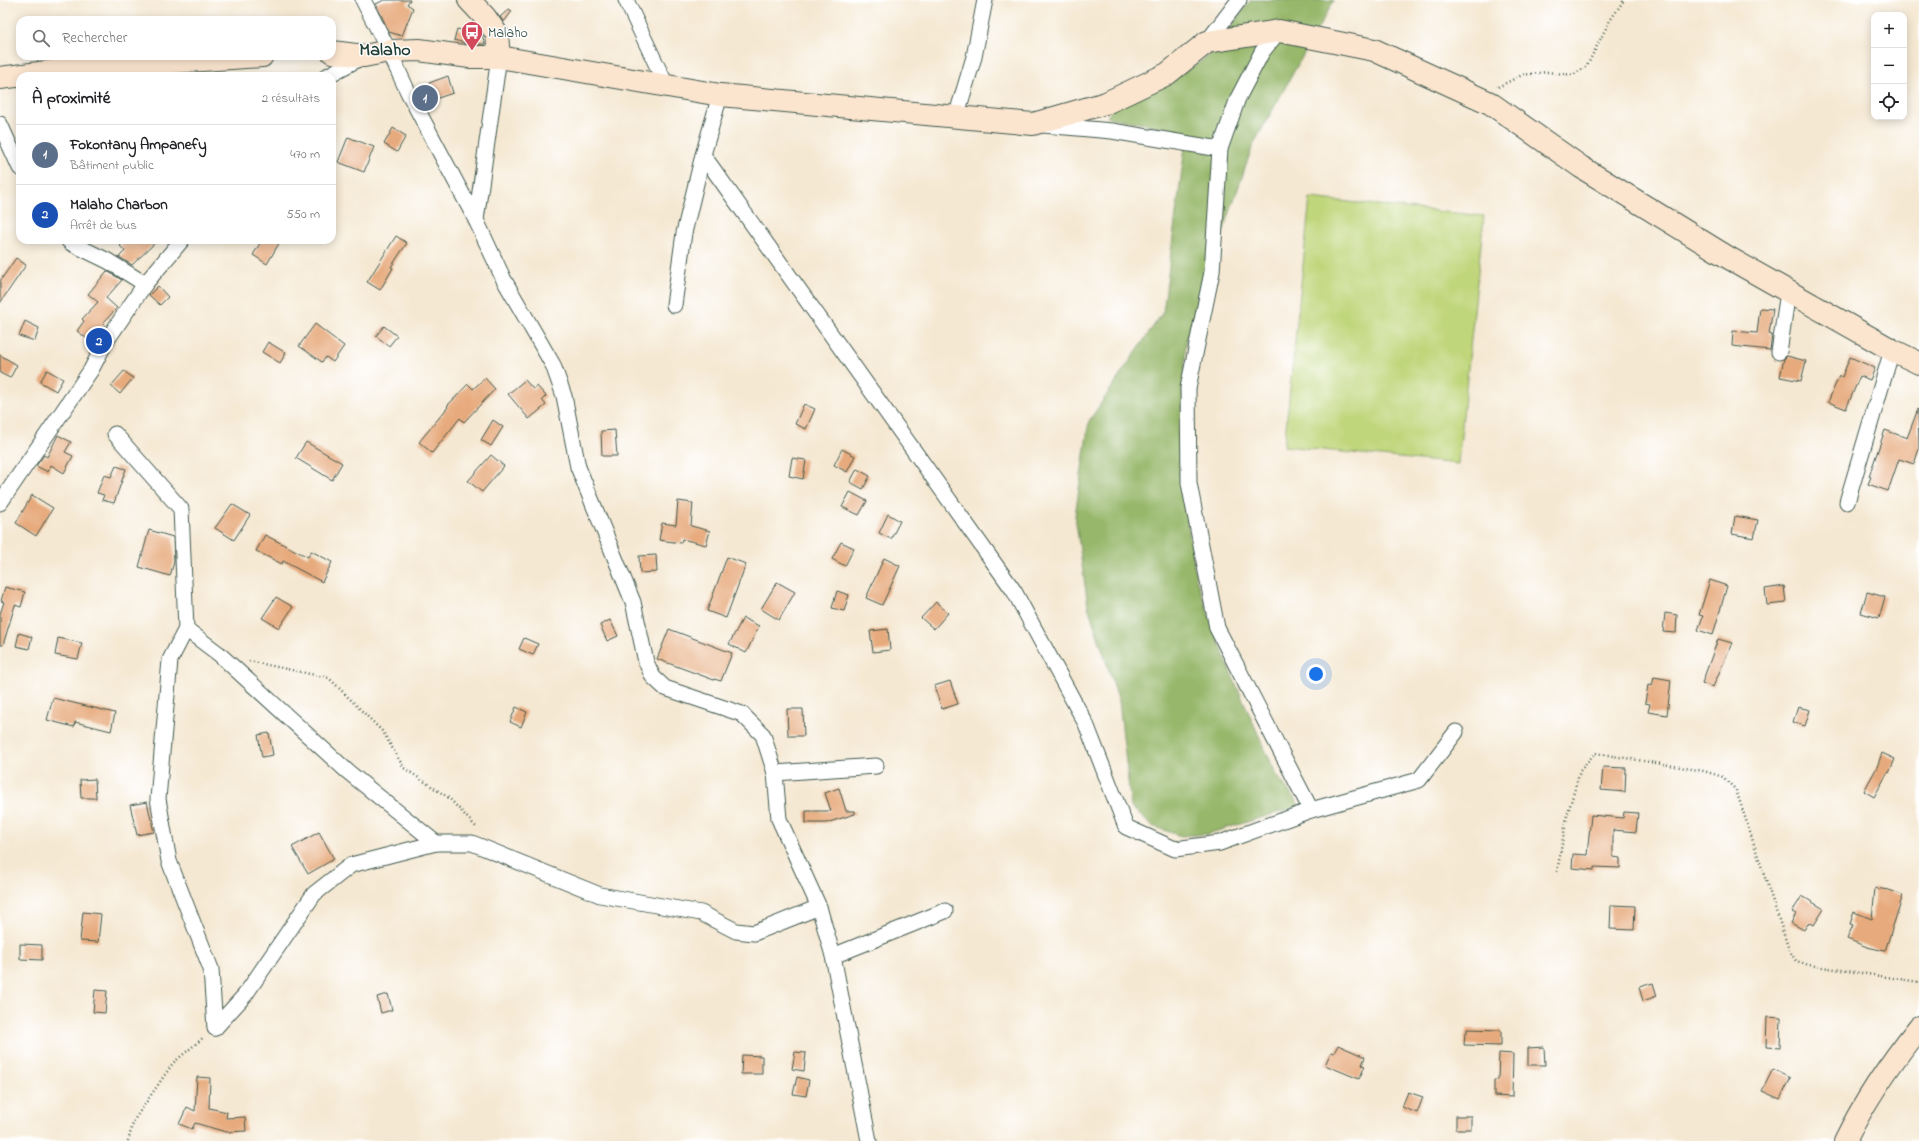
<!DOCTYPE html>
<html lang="fr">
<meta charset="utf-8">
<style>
body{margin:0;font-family:"Indie Flower",sans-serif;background:#f6f6f6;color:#202124}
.controls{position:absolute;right:12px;top:12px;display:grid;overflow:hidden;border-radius:8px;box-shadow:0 2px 10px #0003}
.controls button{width:36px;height:36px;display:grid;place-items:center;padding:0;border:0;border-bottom:1px solid #e0e0e0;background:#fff;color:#202124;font:20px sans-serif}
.you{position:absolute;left:1316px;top:674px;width:14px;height:14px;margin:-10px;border:3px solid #fff;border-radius:50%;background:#1a73e8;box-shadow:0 0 0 6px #1a73e833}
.badge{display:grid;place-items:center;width:26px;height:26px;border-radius:50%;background:#d93025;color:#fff;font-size:13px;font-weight:700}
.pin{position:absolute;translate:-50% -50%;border:2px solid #fff;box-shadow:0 1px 4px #0006}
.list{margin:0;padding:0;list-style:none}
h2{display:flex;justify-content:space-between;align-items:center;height:52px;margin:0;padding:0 16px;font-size:17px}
h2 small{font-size:13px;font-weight:400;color:#757577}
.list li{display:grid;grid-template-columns:26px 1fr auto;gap:12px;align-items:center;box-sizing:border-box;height:60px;padding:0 16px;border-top:1px solid #e0e0e0}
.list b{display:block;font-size:15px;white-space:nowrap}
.list p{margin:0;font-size:13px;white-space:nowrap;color:#757577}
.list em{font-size:13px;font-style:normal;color:#757577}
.icon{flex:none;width:22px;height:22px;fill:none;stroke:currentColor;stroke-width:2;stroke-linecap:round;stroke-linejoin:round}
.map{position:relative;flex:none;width:1919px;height:1141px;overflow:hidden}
.search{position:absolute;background:#fff;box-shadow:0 2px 10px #0003;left:16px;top:16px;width:320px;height:44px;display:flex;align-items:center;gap:10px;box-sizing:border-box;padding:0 14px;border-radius:12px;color:#757577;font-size:15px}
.panel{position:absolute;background:#fff;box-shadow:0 2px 10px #0003;left:16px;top:72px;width:320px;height:172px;border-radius:12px}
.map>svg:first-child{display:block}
.green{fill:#bfd67a;stroke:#6f8a57}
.forest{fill:#97b76a;stroke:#5b7a4f}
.building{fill:#e7aa7d}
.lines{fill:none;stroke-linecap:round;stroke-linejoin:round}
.street-casing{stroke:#3f574c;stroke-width:17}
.secondary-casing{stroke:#3f574c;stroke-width:24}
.path{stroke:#3f574c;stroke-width:2.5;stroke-dasharray:1 3;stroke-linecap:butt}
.street{stroke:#fff;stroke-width:15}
.secondary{stroke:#fbe5cf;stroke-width:22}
.labels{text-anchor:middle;stroke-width:3;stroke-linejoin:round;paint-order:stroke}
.poi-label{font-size:14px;fill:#1f3d34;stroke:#fff;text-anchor:start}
.district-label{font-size:18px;font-weight:bold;fill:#1f3d34;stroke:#fff}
</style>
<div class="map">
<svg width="1919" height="1141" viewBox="0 0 1919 1141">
<rect width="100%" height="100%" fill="#fff"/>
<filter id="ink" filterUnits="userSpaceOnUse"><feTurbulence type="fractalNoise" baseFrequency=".025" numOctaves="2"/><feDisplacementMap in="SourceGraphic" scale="8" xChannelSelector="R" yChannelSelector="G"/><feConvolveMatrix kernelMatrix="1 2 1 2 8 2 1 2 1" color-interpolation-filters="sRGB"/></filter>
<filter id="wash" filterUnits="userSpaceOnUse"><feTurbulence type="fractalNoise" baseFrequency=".012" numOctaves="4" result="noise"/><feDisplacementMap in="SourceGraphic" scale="16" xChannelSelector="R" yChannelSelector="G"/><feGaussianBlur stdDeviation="0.9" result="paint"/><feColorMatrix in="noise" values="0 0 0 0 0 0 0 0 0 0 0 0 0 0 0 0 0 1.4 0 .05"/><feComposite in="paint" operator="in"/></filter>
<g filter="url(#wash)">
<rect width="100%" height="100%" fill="#f5e8d2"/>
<!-- green -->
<path class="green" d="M1310,198L1484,216L1458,464L1284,446Z"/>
<!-- forest -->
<path class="forest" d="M1251,0H1334L1253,145L1186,340L1180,471L1196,579L1227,664L1276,774L1300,806L1207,834L1181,836L1152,826L1131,807L1119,701L1088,606L1075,516L1089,421L1163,312L1187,132L1107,117L1115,106L1165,84L1209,56Z"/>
<g id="blocks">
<!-- building -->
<g class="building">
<path d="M384,0H410L407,4L413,8L402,36L389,32L376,4Z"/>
<path d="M509,9L512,11L504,22L500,17Z"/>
<path d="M457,29L482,35L485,44H468L454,40Z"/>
<path d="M448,76L453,93L435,99L429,83Z"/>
<path d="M393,128L406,136L397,152L384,144Z"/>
<path d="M348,137L374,147L364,172L338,162Z"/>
<path d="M396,236L407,243L391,267L393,268L380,290L367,282Z"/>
<path d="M126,240H158L132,265L119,257L125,251L120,246Z"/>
<path d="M262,240H281L267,264L253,255Z"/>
<path d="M16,258L26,265L0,303V281Z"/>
<path d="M107,271L122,280L106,298L117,308L103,323L105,325L90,341L77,331L84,321L82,319L98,302L88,294Z"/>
<path d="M158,286L168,297L160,305L149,295Z"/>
<path d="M1760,308L1773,309L1769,334L1772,335L1770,350L1732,346L1733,331L1757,333Z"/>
<path d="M25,321L39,328L35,341L19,336Z"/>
<path d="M315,324L344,346L333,362L326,357L322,362L299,346Z"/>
<path d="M384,326L397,336L389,346L376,336Z"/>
<path d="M268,342L286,353L280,363L262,352Z"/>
<path d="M0,355L17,365L10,378L0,373Z"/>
<path d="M1787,356L1806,361L1801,381L1780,377L1784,359Z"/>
<path d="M1850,357L1875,368L1870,380L1860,376L1846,409L1828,402L1839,376L1842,377Z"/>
<path d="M47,370L63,379L56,391L40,382Z"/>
<path d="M124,371L133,378L120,394L111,386Z"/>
<path d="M485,378L495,389L464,422L460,418L432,453L419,442L448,407L447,406L468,384L473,389Z"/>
<path d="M525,380L533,389L537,386L546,396L542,400L546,405L529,419L508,394Z"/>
<path d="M804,404L815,409L806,429L795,424Z"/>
<path d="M1918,409L1919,449L1914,464L1899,459L1888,491L1868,484L1871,477L1869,476L1885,430L1907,438Z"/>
<path d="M493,420L503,427L491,446L481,440Z"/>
<path d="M615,430L617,456H602L601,431Z"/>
<path d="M58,435L71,442L65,452L73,456L64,473L51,465L48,472L36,466L44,455L47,457Z"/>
<path d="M306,442L342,463L332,480L296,458Z"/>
<path d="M842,449L855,456L847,472L834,465Z"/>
<path d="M491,455L504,466L482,492L468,481Z"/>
<path d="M792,458L806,460L803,479L789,476Z"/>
<path d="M116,466L126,469L114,503L102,500L104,495L97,493L104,475L111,477Z"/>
<path d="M857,469L870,476L863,489L850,482Z"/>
<path d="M850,492L867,501L859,515L842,507Z"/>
<path d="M32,495L53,508L36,536L16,523Z"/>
<path d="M678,501L693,503L691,526L710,531L706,545L682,539L681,543L659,540L662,523L676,525Z"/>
<path d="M232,504L250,515L234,540L215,528Z"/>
<path d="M888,514L900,521L891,539L879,533Z"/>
<path d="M1735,516L1758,520L1754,538L1732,534Z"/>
<path d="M149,530L173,537L174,562L170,576L139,567Z"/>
<path d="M265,535L308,557L311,551L332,562L322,582L283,561L282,564L256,551Z"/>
<path d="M841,542L854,548L845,566L832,559Z"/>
<path d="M656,555L657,572L640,573L639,556Z"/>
<path d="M727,557L746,564L726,618L707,611Z"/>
<path d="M884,558L900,566L882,605L866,598Z"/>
<path d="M1710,580L1727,586L1713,635L1698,630L1703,616L1699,615Z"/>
<path d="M777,582L795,592L779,620L761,609Z"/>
<path d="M1784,586L1786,603L1767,605L1765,589Z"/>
<path d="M5,587L25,592L21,607L15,605L3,645H0V614L4,602L1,601Z"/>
<path d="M837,591L849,595L844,611L832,608Z"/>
<path d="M1867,592L1885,597L1879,618L1861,613Z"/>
<path d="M276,597L293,607L279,628L262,618Z"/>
<path d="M936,602L948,613L934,629L921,618Z"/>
<path d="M1665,613L1677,615L1676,633L1663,632Z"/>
<path d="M743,618L759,626L746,653L729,644Z"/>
<path d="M610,620L618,636L607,641L600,625Z"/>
<path d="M669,629L732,653L721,681L714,679V680L657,659Z"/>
<path d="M888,629L890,650L873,652L870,631Z"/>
<path d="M19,633L32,637L29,649L16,646Z"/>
<path d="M58,638L82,643L78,659L55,655Z"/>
<path d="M524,638L538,644L533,655L519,649Z"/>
<path d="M1718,639L1732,643L1713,687L1702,683Z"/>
<path d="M1654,677L1671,680L1667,715L1648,712L1650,704L1645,703L1648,685L1652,686Z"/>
<path d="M950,681L958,704L942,709L934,686Z"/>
<path d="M53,698L115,713L111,731L75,722L74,727L47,720Z"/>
<path d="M516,707L527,712L521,727L510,722Z"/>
<path d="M1798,707L1810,710L1805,726L1793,722Z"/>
<path d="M787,709H803L804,736H788Z"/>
<path d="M269,733L273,755L262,757L258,735Z"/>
<path d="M1882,753L1895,759L1889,773L1888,772L1874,797L1864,791L1877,767Z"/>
<path d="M1603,767L1626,768L1625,792L1601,790Z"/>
<path d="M95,779L96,798H81L80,780Z"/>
<path d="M839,788L846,811H855V814L826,823H806V811H831L825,793Z"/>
<path d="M147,802L154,832L137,835L130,805Z"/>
<path d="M1624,812L1638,813L1636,832L1613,830V857L1620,858V868L1594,867V870L1572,868L1573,854L1587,855L1591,815L1623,818Z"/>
<path d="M319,832L334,859L308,874L292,847Z"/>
<path d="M1875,888L1889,890L1903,895L1885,951L1867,947L1847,939L1853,925L1850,924L1854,912L1872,919Z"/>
<path d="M1802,896L1824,909L1814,925L1809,922L1804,930L1791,923L1796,914L1792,912Z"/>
<path d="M1611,905L1635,906L1634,930L1610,929Z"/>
<path d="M83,912L101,914L98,942L80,941Z"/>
<path d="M20,944L42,945V960L20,959Z"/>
<path d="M1653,983L1657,996L1643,1001L1639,987Z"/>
<path d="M95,990L107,991L105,1013L93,1012Z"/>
<path d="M388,994L392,1010L381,1013L377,997Z"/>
<path d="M1767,1017L1781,1018L1780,1048L1766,1047Z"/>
<path d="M1467,1029L1501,1030V1046L1464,1045L1465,1033H1467Z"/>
<path d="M1338,1045L1365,1057L1362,1065L1365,1066L1359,1079L1325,1065L1331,1052L1334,1053Z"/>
<path d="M1544,1047L1545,1065H1528V1048Z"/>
<path d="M795,1052L806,1053L804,1071L792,1069Z"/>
<path d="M1499,1053L1513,1054L1512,1097L1494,1096V1080H1498Z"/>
<path d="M742,1055L762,1056V1074H741Z"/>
<path d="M1773,1069L1791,1078L1780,1099L1762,1091Z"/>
<path d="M197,1077L210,1078L209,1108L227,1112L226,1118L245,1117L246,1131L226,1132L195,1123L192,1129L179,1124L187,1107L195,1111Z"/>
<path d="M797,1077L809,1080L806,1096L793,1094Z"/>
<path d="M1408,1092L1423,1097L1417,1113L1402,1107Z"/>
<rect x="1456" y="1116" width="15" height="13"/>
</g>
</g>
</g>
<g filter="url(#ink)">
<use href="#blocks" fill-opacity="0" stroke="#3f574c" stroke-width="1"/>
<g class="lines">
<!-- street casing -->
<g class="street-casing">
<g id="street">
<path d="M363,0L389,51L408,92L476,220L504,280L553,365L564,396L578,467L633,602L646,662L653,677L665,688L742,714L763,735L775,773L779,819L819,907L833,956L869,1141"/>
<path d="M626,0L666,85"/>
<path d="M1279,31L1262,52L1238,98L1220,149L1212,272L1188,388L1189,483L1217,628L1311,810"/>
<path d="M1207,42L1239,0"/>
<path d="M327,76L364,56"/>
<path d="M720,95L703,155L1014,591L1086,724L1126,827L1175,849L1220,843L1311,810L1419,780L1456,732"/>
<path d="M956,117L974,57L985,0"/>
<path d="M0,124L20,168"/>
<path d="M1043,125L1112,131L1220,149"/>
<path d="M476,220L499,57"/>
<path d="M68,240L71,243L108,261L145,284"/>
<path d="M674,305L684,233L703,155"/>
<path d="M1779,352L1788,292"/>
<path d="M115,434L181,509L186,629L219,654L347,771L436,843H472L600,895L701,913L736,931L754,933L819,907"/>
<path d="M1847,502L1892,350"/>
<path d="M0,503L91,370L105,343L145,284L182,240"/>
<path d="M186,629L170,660L158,799L169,861L211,969L215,1028"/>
<path d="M775,773L876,766"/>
<path d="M833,956L945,911"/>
<path d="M215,1028L245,995L314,894L351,865L436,843"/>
</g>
</g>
<!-- secondary casing -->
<g class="secondary-casing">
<g id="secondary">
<path d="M469,0L485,17L497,34L499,57"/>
<path d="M332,52L364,56L389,51L419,50L470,57H499L720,95L1033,124L1106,103L1167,74L1207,42L1279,31L1374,50L1490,103L1581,167L1729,258L1892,350L1919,363"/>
<path d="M0,78L70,69L262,56"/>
<path d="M1845,1141C1865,1100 1891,1062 1919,1027"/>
</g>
</g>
<!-- path -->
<g class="path">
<path d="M1498,87L1522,75L1547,72L1573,75L1587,66L1609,22L1624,0"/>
<path d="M249,661L329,678L383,732L404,768L449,798L477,828"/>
<path d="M1557,872L1567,816L1580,771L1595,753L1704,771L1723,777L1736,790L1789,950L1796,961L1809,965L1919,982"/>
<path d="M128,1141L134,1120L173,1063L204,1037"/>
</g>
<!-- street -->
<use href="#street" class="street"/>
<!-- secondary -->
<use href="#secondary" class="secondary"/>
</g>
</g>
<!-- icons -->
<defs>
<g id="bus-pin" transform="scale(1.15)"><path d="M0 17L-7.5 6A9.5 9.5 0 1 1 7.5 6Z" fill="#d1495b" stroke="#fff"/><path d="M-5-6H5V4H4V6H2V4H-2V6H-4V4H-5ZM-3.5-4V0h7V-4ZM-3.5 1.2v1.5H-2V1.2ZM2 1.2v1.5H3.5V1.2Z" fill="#fff"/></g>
</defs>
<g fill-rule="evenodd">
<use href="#bus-pin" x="472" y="32"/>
</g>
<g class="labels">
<!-- poi labels -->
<g class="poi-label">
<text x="488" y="37">Malaho</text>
</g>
<!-- district labels -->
<g class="district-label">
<text x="385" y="55">Malaho</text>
</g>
</g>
</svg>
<div class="controls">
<button>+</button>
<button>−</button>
<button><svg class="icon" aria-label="locate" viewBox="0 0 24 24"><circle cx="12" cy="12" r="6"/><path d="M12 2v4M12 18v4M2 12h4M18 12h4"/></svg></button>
</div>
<div class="you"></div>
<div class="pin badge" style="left:425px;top:98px;background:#5c6f8a">1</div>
<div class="pin badge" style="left:99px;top:341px;background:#1a4fb4">2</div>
<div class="search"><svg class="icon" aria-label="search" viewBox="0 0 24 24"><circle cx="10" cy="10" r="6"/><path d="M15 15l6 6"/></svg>Rechercher</div>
<section class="panel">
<h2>À proximité<small>2 résultats</small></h2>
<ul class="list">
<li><span class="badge" style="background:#5c6f8a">1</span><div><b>Fokontany Ampanefy</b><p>Bâtiment public</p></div><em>470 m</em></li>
<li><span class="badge" style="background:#1a4fb4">2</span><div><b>Malaho Charbon</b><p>Arrêt de bus</p></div><em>550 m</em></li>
</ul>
</section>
</div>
